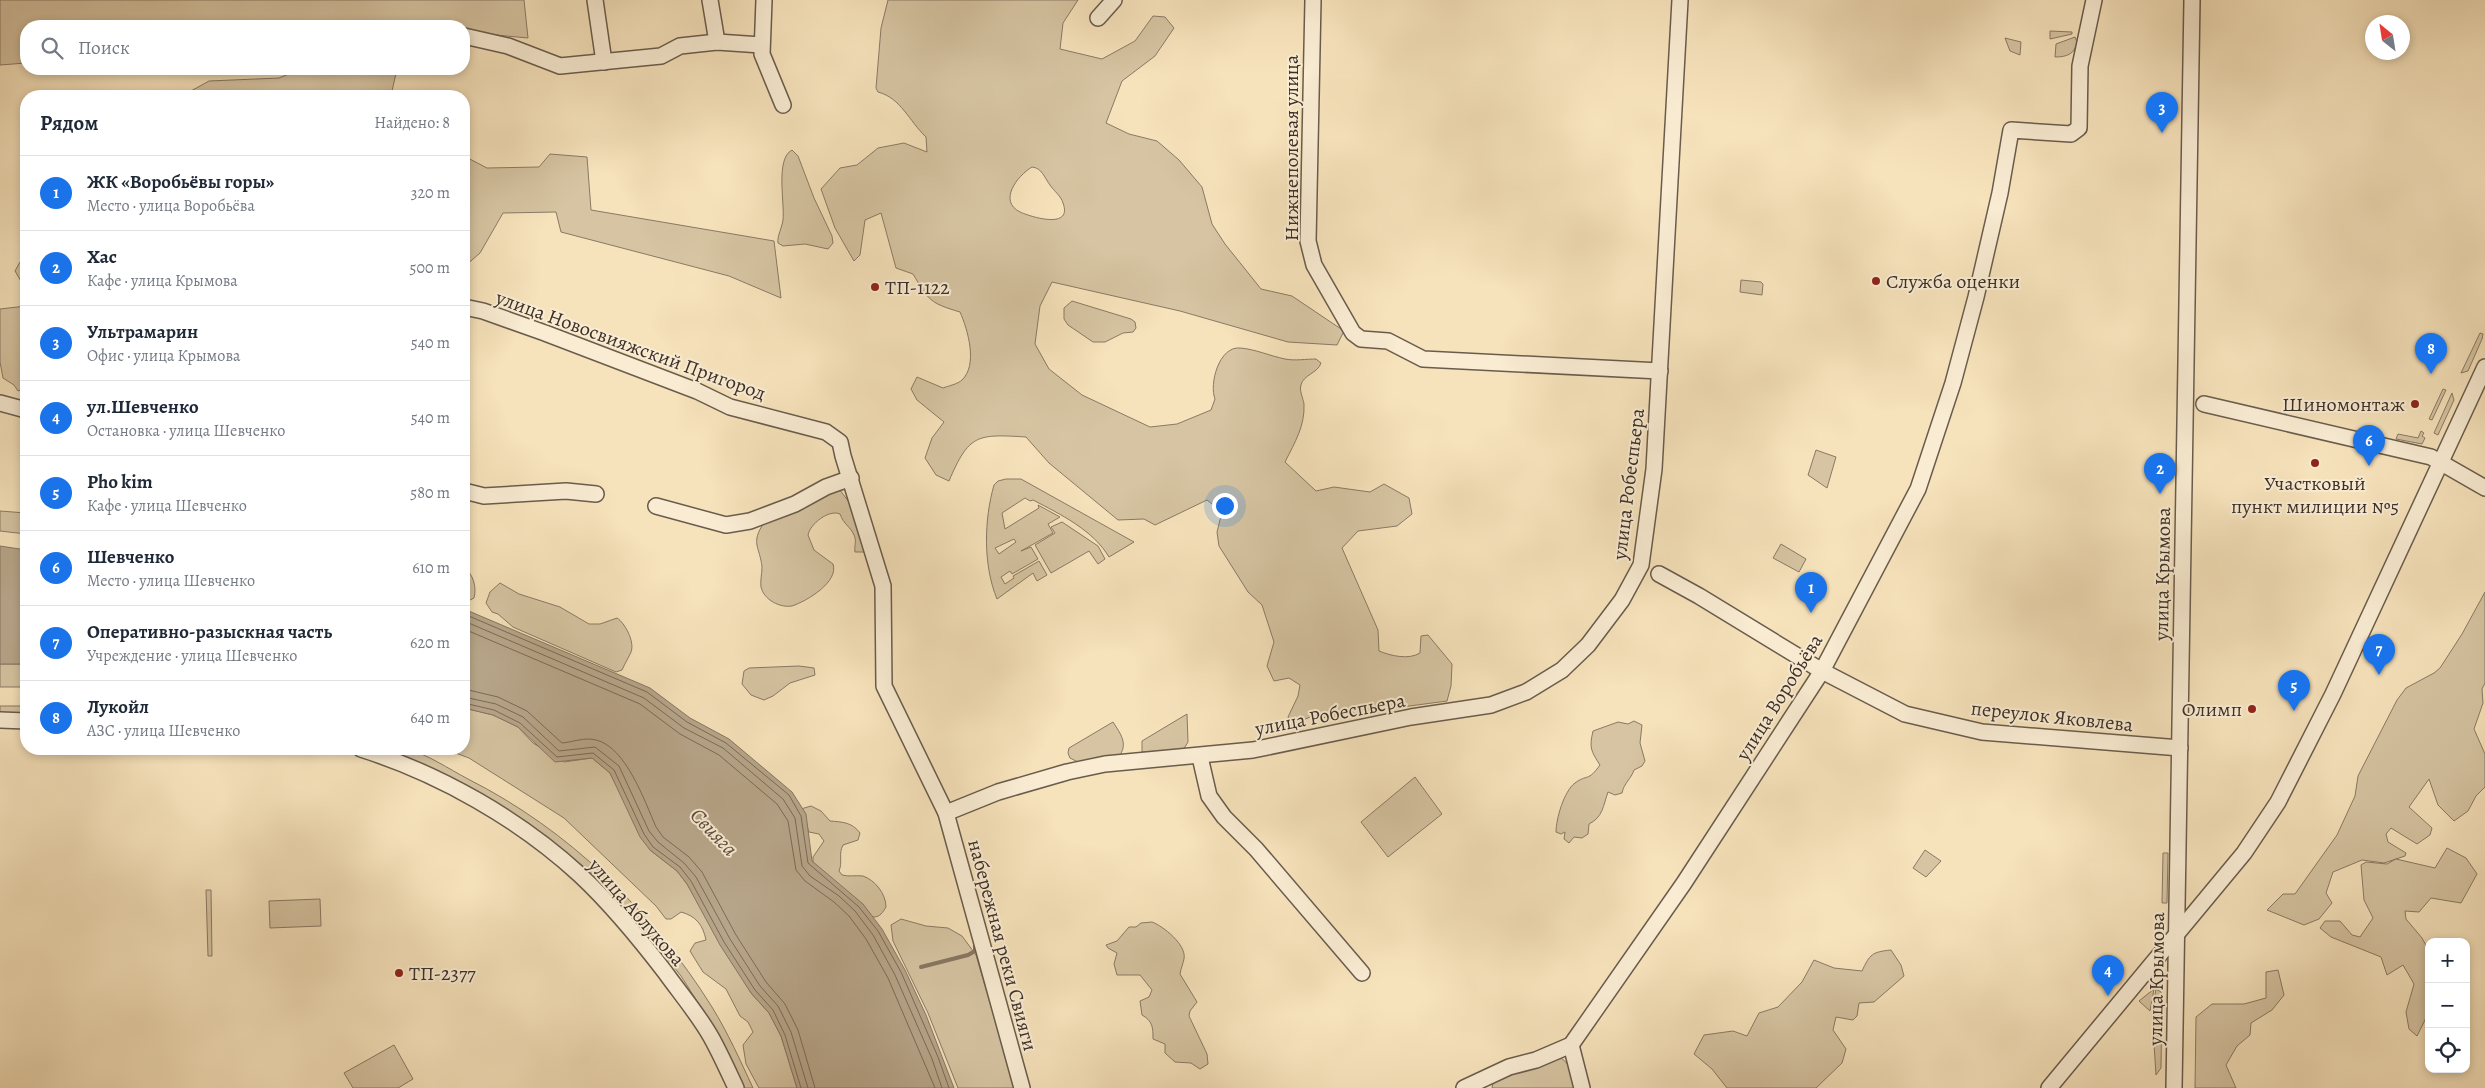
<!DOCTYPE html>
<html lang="ru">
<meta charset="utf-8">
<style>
body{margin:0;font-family:Alegreya,serif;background:#f6f6f7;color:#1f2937}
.controls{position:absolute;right:15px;bottom:15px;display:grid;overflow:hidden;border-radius:10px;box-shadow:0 2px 8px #0003}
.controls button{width:45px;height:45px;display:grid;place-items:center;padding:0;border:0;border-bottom:1px solid #e0e1e3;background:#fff;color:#1f2937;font:25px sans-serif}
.compass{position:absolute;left:2365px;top:15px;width:45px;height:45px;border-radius:50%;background:#fff;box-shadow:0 2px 8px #0003;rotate:330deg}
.you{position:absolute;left:1224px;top:505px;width:18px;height:18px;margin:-12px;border:4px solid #fff;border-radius:50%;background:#1a73e8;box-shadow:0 0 0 8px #1a73e833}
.badge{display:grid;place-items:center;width:32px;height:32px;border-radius:50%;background:#1a73e8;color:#fff;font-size:16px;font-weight:700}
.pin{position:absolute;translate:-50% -41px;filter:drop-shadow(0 1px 2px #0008)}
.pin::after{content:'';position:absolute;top:26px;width:18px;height:15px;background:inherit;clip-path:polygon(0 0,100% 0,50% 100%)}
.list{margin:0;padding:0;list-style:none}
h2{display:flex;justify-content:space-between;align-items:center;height:65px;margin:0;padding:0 20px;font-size:21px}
h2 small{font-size:16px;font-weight:400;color:#747a83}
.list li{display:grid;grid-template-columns:32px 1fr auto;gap:15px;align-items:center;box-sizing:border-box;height:75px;padding:0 20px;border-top:1px solid #e0e1e3}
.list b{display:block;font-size:19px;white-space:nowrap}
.list p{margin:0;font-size:16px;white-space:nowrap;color:#747a83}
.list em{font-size:16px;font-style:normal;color:#747a83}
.icon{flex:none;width:28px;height:28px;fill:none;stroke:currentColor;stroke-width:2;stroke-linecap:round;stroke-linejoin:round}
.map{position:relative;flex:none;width:2485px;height:1088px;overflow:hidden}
.search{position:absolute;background:#fff;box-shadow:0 2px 8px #0003;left:20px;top:20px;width:450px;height:55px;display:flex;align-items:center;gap:12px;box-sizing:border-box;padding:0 18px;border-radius:20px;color:#747a83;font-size:19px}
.panel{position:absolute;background:#fff;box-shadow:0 2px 8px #0003;left:20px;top:90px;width:450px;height:665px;border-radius:20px}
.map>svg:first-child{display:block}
.green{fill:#d6c4a2;stroke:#897a64;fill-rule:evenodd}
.water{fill:#b7a589;stroke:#867662}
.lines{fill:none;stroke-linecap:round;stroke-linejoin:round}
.shore{stroke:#7a6a58;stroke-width:1}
.stream{stroke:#867662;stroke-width:4}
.minor-casing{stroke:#6a5c4c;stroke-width:18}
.minor{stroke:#f9ecd3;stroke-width:15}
.poi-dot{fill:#8f2418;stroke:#f9ecd3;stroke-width:2}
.labels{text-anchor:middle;stroke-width:4;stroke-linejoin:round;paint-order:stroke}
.street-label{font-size:20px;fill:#3c2f27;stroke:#f9ecd3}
.poi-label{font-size:20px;fill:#3c2f27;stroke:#f9ecd3;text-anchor:start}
.water-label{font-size:21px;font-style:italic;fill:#5b4c40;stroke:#f9ecd3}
</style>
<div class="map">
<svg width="2485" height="1088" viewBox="0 0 2485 1088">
<rect width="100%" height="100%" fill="#f6e2bb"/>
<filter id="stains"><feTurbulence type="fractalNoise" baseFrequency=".004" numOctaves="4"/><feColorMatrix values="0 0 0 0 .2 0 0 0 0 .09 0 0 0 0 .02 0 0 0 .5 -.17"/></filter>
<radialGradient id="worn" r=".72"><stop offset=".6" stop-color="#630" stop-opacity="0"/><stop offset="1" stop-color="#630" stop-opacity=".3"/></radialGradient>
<!-- green -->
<g class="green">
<path d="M0,0H524L528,38L464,32V26L404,24L402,26H26V63L0,65Z"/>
<path d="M888,0H1078L1063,23L1060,49L1102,59L1135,41L1153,16L1165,17L1174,28L1155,56L1122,81L1106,123L1129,134L1157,141L1179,160L1202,187L1212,224L1225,244L1261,289L1292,296L1344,331L1337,345L1288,342L1180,311L1052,282L1040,306L1035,344L1049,369L1082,395L1150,427L1177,424L1211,410L1215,399C1209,384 1219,346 1240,348C1255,349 1270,356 1285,359C1295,361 1306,359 1316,359L1321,363C1318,373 1303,375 1301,385C1299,390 1303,398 1304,404C1305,426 1295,442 1285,462L1316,491L1334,487L1370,492L1384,484L1409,498L1412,514L1397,526L1358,531L1342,548L1378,630L1379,651C1391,656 1409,660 1420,653L1421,636L1428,635L1452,664L1451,686L1447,701L1387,709L1341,718L1310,717L1292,725L1288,717L1298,696L1300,685L1289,678L1274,681L1267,666L1274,642L1262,605L1248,592L1219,546L1217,532L1222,512L1207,500L1155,525L1144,519L1118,520L1049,463L1026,437C977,434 969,434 949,481L936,475L925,458L932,438L944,422L917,400L911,389L917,377L943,388C948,386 958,384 962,380C978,365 968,330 960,312C930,303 929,301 913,274L896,268L881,213L865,220L860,255L854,261L835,228L821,189L840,168L857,165L878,148L904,143L927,152L926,137C909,121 901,98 878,92L876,88L881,28ZM1032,167C1042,168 1044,177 1050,185C1054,191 1061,196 1063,203C1073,230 1031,217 1020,212C998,201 1017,176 1032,167Z"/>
<path d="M2050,31L2072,32V34L2050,39Z"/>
<path d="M2075,37L2077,42C2075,54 2067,57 2055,57L2056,44Z"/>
<path d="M2005,38L2021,42L2020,55L2010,51Z"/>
<path d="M301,69H397L392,91L396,96H182L209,81L279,78Z"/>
<path d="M792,150L798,156L814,198L832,236L833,243L828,249L805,244L783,246L778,243C777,236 782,228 783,220C785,203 775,159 792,150Z"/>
<path d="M550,154L587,157L591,210L774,241L781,298L729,276L561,232L556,212L503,213L480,253L464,267V156L487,168L539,167Z"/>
<path d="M26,260V290L15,271L20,262Z"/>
<path d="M1741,280L1761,282L1763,284L1762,295L1740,292Z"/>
<path d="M1072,301L1131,319L1135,322L1136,328L1133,332L1123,333L1105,342H1093L1068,325L1064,319V308Z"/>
<path d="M26,306V357L24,359L26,388L18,391L14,385L3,378L0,362V309Z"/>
<path d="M2480,333L2483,334L2482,339L2468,371L2461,373Z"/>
<path d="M2443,389L2446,390L2432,420L2429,419Z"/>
<path d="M2452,393L2454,400L2438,435L2434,433Z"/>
<path d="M2421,431L2424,433L2422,436L2425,438L2422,444L2396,439L2398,434L2418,438Z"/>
<path d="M1816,450L1836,457L1827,488L1808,475Z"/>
<path d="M1006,479H1021L1134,542L1109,557C1093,530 1060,514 1033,500L1030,501L1025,498L1002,513L1005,529L1039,508L1038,505L1060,517L1048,524L1053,533L1021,551L1031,547L1038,559L1012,574L1010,571L1001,577L1005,584L1014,578L1013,576L1039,561L1047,575L1037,581L1033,573L997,599C983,565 984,520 994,485L998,481ZM1014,539L1016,542L999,554L995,548Z"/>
<path d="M839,489L849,502L865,552H855C854,546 857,541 854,535C850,526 844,525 840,514C829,509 810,524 808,535L814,550L833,564C839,582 807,601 792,606C780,608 764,600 761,587C760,581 762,574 762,567C760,547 750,543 764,523Z"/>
<path d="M0,511L26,513V534L0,531Z"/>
<path d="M1062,522L1098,546L1105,559L1098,564L1089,551L1051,573L1035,545L1055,533L1051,527Z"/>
<path d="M1781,544L1806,559L1799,572L1773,558Z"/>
<path d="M464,567C473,574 477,587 474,598L466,602L464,600Z"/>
<path d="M500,583L519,594L560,607L589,624H600L617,618C625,623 635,642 631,652C629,657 625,663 622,670L616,672L513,627L498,614L492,612L486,603L490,592Z"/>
<path d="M2485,592V683L2482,689L2483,703L2474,729L2485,754V787L2476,796L2468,811L2454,821L2438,805L2429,779L2409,807L2432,828L2430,835L2417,844L2391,828L2386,834L2388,842L2406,853L2405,856L2384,863L2362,860L2333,872L2326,893L2332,903L2319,919L2304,925L2267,910L2283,894H2295L2337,835L2355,796L2358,776L2397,700L2406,688L2434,673L2440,668L2462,634Z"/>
<rect x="0" y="664" width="26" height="23"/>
<path d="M799,666L814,668L815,675L790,683L773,696L764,700L751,695L742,684L744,671L749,668Z"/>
<rect x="0" y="706" width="26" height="7"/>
<path d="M464,708L493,715L518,727L533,743L564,762L592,758L610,773L650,850L677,871L687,884L751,993L769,1013L781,1036L797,1088H759L746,1064L743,1045L753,1032L748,1022L740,1016L726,989L703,972L690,951L695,943L706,940C703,925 696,916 681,912L671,919H666L656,906L564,818L469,758L445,749H464Z"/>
<path d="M1187,714L1188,742L1183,750L1142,752V741Z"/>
<path d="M1634,721L1642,725L1640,743L1645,761L1642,766L1634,770C1631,779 1624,783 1622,793L1615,795L1608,792C1603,806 1603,817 1589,824L1588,834L1582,838L1574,837L1569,843L1564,839L1565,832L1561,834L1556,832C1556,819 1564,791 1575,783C1587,774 1588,782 1600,765C1591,751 1589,748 1593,731L1618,722L1628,724Z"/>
<path d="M1113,722C1120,733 1128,743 1120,755L1078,762L1070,758L1068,753L1069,748Z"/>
<path d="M384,749C391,749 400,747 407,749C427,754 449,769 468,779C569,830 652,911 712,1007C728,1033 740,1060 753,1088H744L709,1020L681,976L642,926L598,882L570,858L435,772Z"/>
<path d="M1415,777L1442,814L1388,857L1361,822Z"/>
<path d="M811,806L821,811L830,821C842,822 852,822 860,833L858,840L843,845C838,854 843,862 839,871L842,875C849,877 856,875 863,876C875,880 886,894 886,907C883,912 880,917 874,917C861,918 823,873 813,862V857L824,841L819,834L809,832L801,809Z"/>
<path d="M2447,848L2466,858L2477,874L2461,903L2431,898L2419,912L2405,911L2406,919L2422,938L2429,951L2428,1014L2417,1036L2409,1029L2406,1012L2414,984L2403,965L2387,975L2381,957L2331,937L2320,928L2325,921H2340L2352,935L2360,937L2373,918L2364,900L2361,865L2366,862L2387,864L2396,859L2435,868Z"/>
<path d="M1925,850L1941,861L1926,877L1913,868Z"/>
<path d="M2163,853H2168L2167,903H2162Z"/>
<path d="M206,890H211L212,956H208Z"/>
<path d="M320,899L321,926L270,928L269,901Z"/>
<path d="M901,919L926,926L948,928L962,936L976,955L1015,1088H958L928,1013L893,941L891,925Z"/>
<path d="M1152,922C1163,926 1187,945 1184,959C1183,964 1181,968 1180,974L1197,1002L1190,1011L1189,1016L1207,1054L1208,1064L1200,1069L1191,1063L1175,1062L1165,1053V1044L1153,1039C1153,1028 1153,1021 1142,1015L1140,1001L1149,997L1152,990L1140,975H1117L1114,964L1117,953L1108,948L1106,945L1117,941L1129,927H1136L1141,923Z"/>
<path d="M1891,950L1901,965L1904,976L1874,1002L1859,1003L1857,1016L1853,1020L1836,1017L1833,1030L1846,1049L1842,1063L1816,1088H1727L1712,1069L1694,1054L1704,1035L1733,1031L1747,1036L1759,1013L1778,1007L1802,982L1814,960L1834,968L1862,971C1870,954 1872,952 1891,950Z"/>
<path d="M2278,970L2284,995L2272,1010L2251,1023L2250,1035L2237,1046L2226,1065L2236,1088H2195L2196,1017L2212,1004H2244L2266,998V972Z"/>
<path d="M2154,989L2150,1011L2139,1001Z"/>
<path d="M2156,989L2161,992L2162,997L2161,1068L2156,1075L2152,1013Z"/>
<path d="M394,1045L413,1079L398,1088H353L344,1073Z"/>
<path d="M1559,1057C1571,1063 1573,1076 1575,1088H1492L1493,1083L1497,1078Z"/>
</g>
<!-- water -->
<g class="water">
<path d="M0,546L26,550V664H0Z"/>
<path d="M464,609L650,688L690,718L729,739L792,792L806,814L812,861L863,904L882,929L905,970L926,1015L954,1088H797L781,1036L769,1013L751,993L720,945L687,884L677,871L650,850L640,837L610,773L592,758L555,762L518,727L493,715L464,708Z"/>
</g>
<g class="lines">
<!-- shore -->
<g class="shore">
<path d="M464,614L647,692L687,722L726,743L789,795L801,816L808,863L859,907L878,931L901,972L938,1057L949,1088"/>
<path d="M464,621L644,698L684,728L723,748L783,799L795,818L802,866L810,876L839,896L855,911L873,935L895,975L932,1059L942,1088"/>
<path d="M464,629L640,704L680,734L719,755L777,804L788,821L796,870L805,881L834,902L849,916L866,939L888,978L935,1088"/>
<path d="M464,689L498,697L527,711L562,743C573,742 585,737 596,740C626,747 645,802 656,827L663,837L689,857L702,872L736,935L766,982L785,1004L798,1030L815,1088"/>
<path d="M464,697L496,704L523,717L559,751L595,747L619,766L649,831L658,842L684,863L696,877L730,939L760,986L778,1006L791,1032L808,1088"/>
<path d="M464,703L494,710L520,723L557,757L593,753L614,770L644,834L653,847L680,867L691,881L724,942L755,990L773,1010L785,1035L801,1088"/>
</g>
<!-- stream -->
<path class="stream" d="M921,967L968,955L975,951V941"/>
<!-- minor casing -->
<g class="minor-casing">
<g id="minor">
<path d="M595,0L604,62"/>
<path d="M710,0L717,42"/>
<path d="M764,0L762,54L783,105"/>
<path d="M1313,0L1308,241L1314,265L1353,333L1361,339L1388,341L1423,359L1660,371"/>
<path d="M1098,18L1114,0"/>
<path d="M464,36L508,46L560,66L661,56L680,46L717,42L761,45"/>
<path d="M464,307L483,311L545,333L697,391L730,407L826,432L840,442L843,456L883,586L884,686L946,813L1022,1088"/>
<path d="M0,403L26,410"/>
<path d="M2204,404L2431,457L2485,488"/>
<path d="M464,491L484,496L566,491L596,494"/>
<path d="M656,506L726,525L750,521L795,504L826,487L851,478"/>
<path d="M1659,574L1699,596L1822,671L1905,714L1982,732L2180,748"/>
<path d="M0,720L26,721"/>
<path d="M361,749C440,774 519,819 580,875C611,904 639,938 665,972C680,993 698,1014 711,1037C720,1053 728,1071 736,1088"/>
<path d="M1200,757L1209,796L1224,817L1256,849L1362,973"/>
<path d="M946,813L998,792L1067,772L1105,764L1253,750L1411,717L1491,705L1526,692L1562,670L1588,645L1622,600L1641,565L1654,469L1680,0"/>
<path d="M1571,1045L1582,1088"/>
<path d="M1464,1088L1509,1067L1536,1060L1571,1045L1684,883L1822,671L1918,489L1953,383L1976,297L2000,193L2011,130L2071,134L2079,128L2080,66L2094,0"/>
<path d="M2049,1088L2244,853L2278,802L2333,694L2485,367"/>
<path d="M2174,1088L2192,0"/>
</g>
</g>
<!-- minor -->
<use href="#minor" class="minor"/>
</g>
<!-- markers -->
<g class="poi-dot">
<circle cx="1876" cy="281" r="5"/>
<circle cx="875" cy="287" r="5"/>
<circle cx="2415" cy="404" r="5"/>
<circle cx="2315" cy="463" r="5"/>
<circle cx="2252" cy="709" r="5"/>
<circle cx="399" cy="973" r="5"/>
</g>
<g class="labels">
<!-- street labels -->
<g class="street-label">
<text transform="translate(1291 148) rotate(-90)" y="7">Нижнеполевая улица</text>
<text transform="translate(631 345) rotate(20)" y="7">улица Новосвияжский Пригород</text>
<text transform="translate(1628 484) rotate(-83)" y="7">улица Робеспьера</text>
<text transform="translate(2162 574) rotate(-89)" y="7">улица Крымова</text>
<text transform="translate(1779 697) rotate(-58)" y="7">улица Воробьёва</text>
<text transform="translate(1330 714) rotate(-11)" y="7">улица Робеспьера</text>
<text transform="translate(2052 716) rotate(6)" y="7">переулок Яковлева</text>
<text transform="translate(637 912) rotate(49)" y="7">улица Аблукова</text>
<text transform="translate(1003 945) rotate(75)" y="7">набережная реки Свияги</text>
<text transform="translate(2156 979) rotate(-89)" y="7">улица Крымова</text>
</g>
<!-- poi labels -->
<g class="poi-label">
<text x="1886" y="288">Служба оценки</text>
<text x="885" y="294">ТП-1122</text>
<text x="2405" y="411" text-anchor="end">Шиномонтаж</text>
<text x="2315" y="490" text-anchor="middle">Участковый<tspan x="2315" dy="23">пункт милиции №5</tspan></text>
<text x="2242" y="716" text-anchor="end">Олимп</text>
<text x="409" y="980">ТП-2377</text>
</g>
<!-- water labels -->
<g class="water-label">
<text transform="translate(714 832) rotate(46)" y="7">Свияга</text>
</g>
</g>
<rect width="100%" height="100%" filter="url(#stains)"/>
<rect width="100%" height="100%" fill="url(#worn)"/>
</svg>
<div class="controls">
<button>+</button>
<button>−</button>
<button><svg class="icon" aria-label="locate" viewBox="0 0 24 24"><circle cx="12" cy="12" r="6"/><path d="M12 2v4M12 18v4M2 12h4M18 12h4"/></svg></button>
</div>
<svg class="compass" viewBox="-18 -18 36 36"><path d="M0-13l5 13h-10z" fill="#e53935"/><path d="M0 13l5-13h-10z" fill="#747a83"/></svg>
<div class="you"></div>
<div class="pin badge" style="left:1811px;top:613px">1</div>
<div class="pin badge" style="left:2160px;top:494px">2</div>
<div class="pin badge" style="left:2162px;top:133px">3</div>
<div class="pin badge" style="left:2108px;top:996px">4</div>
<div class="pin badge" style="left:2294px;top:711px">5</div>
<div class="pin badge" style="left:2369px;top:466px">6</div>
<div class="pin badge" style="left:2379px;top:675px">7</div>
<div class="pin badge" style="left:2431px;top:374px">8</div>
<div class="search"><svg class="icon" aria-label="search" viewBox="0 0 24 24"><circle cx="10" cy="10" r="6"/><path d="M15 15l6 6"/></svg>Поиск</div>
<section class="panel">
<h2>Рядом<small>Найдено: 8</small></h2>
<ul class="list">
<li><span class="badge">1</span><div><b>ЖК «Воробьёвы горы»</b><p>Место · улица Воробьёва</p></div><em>320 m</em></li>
<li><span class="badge">2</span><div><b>Хас</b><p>Кафе · улица Крымова</p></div><em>500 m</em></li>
<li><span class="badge">3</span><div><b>Ультрамарин</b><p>Офис · улица Крымова</p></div><em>540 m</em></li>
<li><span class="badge">4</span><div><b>ул.Шевченко</b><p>Остановка · улица Шевченко</p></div><em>540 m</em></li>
<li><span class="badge">5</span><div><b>Pho kim</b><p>Кафе · улица Шевченко</p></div><em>580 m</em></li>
<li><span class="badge">6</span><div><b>Шевченко</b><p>Место · улица Шевченко</p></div><em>610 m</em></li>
<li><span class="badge">7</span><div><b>Оперативно-разыскная часть</b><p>Учреждение · улица Шевченко</p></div><em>620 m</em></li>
<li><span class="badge">8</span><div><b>Лукойл</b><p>АЗС · улица Шевченко</p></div><em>640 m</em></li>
</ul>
</section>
</div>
